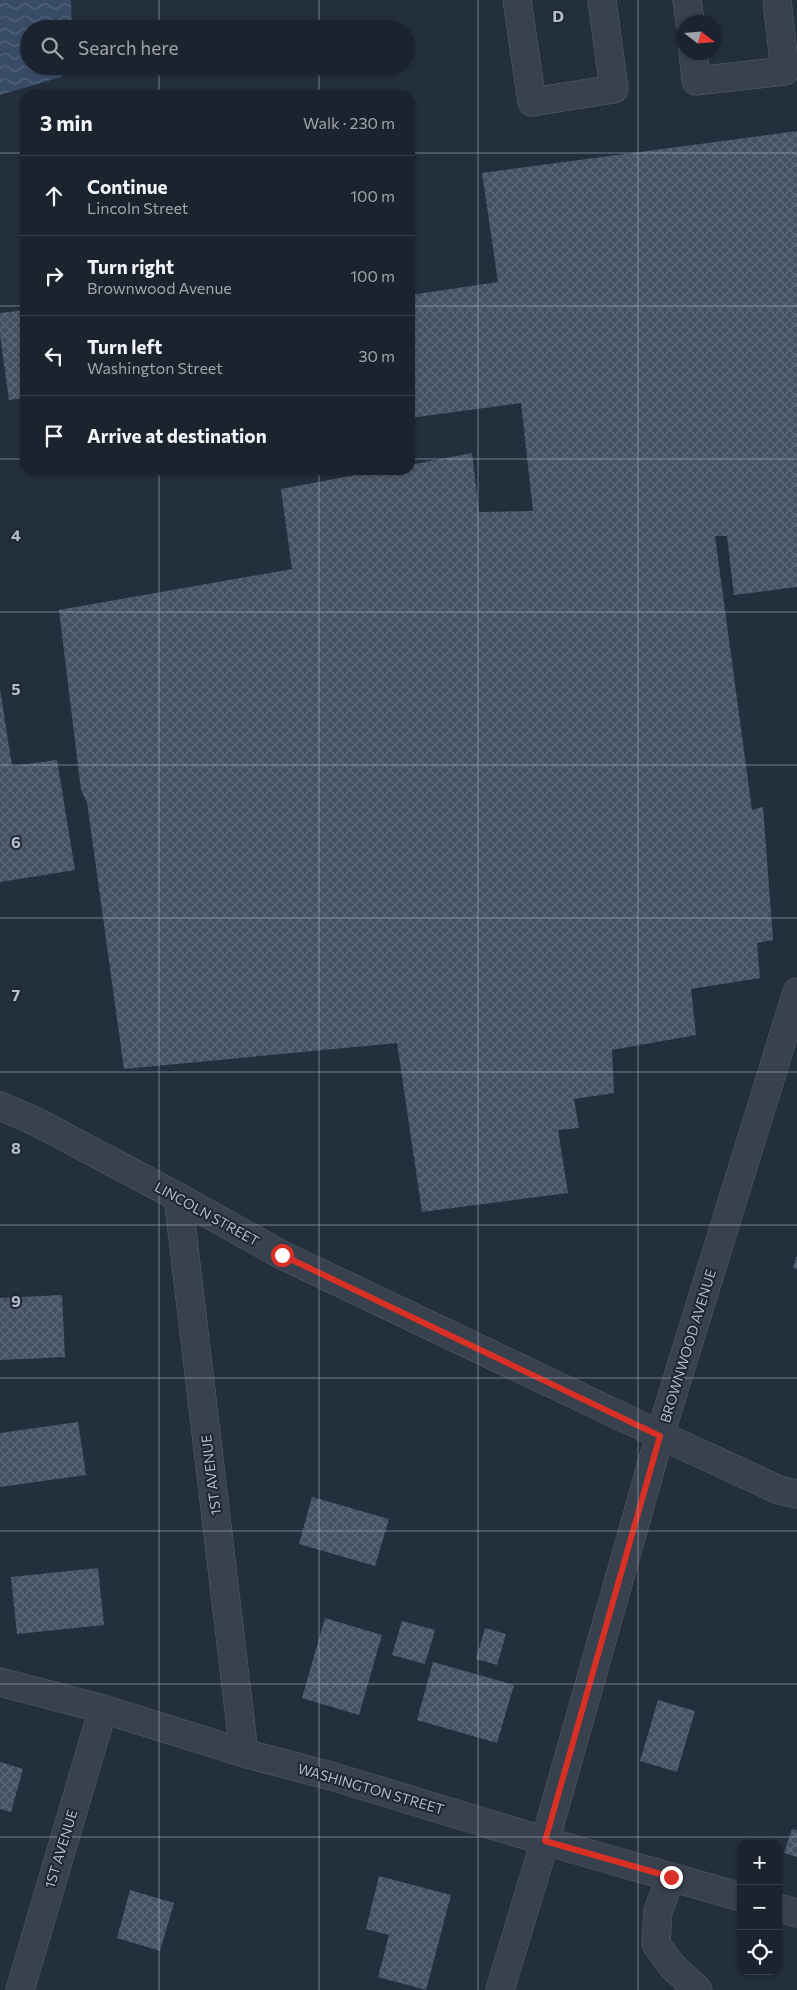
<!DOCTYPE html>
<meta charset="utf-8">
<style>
body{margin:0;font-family:Commissioner,sans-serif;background:#242b36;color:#f1f3f6}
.controls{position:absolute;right:15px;bottom:15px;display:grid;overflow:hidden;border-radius:10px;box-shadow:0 1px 4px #0004}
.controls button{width:45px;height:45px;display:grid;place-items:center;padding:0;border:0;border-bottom:1px solid #39404a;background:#1b232e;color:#f1f3f6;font:25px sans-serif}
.compass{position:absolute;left:677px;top:15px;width:45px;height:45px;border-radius:50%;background:#1b232e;box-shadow:0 1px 4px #0004;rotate:106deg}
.stop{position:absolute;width:15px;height:15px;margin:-11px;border:4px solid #d93025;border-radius:50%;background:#fff}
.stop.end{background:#d93025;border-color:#fff;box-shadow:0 1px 5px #0008}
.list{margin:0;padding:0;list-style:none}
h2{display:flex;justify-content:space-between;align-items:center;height:65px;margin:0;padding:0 20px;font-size:21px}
h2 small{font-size:16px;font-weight:400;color:#a0a4aa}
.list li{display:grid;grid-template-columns:32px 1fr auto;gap:15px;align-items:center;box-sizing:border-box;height:80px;padding:0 20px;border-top:1px solid #39404a}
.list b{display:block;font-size:19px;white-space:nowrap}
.list p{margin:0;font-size:16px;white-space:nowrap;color:#a0a4aa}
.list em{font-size:16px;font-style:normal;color:#a0a4aa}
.icon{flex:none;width:28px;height:28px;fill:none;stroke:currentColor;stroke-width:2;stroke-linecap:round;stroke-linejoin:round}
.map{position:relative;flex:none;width:797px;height:1990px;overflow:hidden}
.search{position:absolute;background:#1b232e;box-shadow:0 1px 4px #0004;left:20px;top:20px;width:395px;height:55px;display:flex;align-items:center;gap:12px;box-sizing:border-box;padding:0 18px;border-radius:28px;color:#a0a4aa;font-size:19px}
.panel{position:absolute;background:#1b232e;box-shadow:0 1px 4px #0004;left:20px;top:90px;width:395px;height:385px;border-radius:15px}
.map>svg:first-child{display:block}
.water{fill:url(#water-waves)}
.building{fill:url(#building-cross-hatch)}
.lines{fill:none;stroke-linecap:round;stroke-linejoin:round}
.minor-casing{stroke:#565f6c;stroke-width:29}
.minor{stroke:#38414e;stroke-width:28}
.route{stroke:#d93025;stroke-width:6}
.grid{fill:none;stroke:#b4bcc9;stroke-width:1;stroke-opacity:0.55}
.labels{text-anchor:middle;stroke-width:4;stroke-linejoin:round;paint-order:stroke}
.street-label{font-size:14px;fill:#b4bcc9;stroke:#1d2633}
.grid-label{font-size:16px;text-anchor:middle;font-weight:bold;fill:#b4bcc9;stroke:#1d2633;stroke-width:4;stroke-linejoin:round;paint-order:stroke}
</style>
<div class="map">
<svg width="797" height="1990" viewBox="0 0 797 1990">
<defs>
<pattern id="water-waves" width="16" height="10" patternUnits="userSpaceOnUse" patternTransform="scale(1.25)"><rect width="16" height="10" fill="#394c67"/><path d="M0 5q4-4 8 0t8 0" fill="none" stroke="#53647b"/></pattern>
<pattern id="building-cross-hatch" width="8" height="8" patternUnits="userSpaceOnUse" patternTransform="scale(1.25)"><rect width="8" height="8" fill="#455162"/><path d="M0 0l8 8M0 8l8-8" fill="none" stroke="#5d6877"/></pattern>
</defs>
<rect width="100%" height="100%" fill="#242f3e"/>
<!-- water -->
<path class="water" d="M0,0H71L72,29H29V66H70L61,77L0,95Z"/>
<!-- building -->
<g class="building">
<path d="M797,131V587L734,595L727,536H715L752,810L763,807L773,940L757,943L760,978L691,989L696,1035L612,1050L614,1093L574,1099L579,1128L558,1130L568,1193L422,1212L397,1043L124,1069L87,802L81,790L59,610L292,569L281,489L382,470H410V465L472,453L479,512L533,511L521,403L410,418V295L498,282L482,173Z"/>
<path d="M25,310V398L9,400L0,335V313Z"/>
<path d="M0,689L12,766L57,760L75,870L0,882Z"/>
<path d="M796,1257H797V1269L793,1268Z"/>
<path d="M62,1295L65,1357L0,1360V1298Z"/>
<path d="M78,1422L86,1475L0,1487V1433Z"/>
<path d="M312,1497L389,1519L375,1566L299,1544Z"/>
<path d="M98,1568L104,1625L17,1634L11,1577Z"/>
<path d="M325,1618L382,1635L359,1715L302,1698Z"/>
<path d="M402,1621L435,1630L425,1664L392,1655Z"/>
<path d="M485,1628L506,1634L497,1665L476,1659Z"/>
<path d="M433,1662L514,1685L497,1743L417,1720Z"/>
<path d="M658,1700L695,1711L677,1772L640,1761Z"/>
<path d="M0,1762L23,1769L11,1812L0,1809Z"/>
<path d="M792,1829L797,1830V1857L784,1853Z"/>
<path d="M379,1876L451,1895L426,1990L378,1977L389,1935L366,1929Z"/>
<path d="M130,1890L174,1903L160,1951L117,1938Z"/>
</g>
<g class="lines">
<!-- minor casing -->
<g class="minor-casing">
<g id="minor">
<path d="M517,0L532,102L614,89L602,0"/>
<path d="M687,0L690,22"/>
<path d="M693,52L696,81L785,71L777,0"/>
<path d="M0,1106L37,1122L178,1197L282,1255L660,1435L779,1490L797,1494"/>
<path d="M178,1197L244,1753"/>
<path d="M0,1682L103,1709L244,1753L331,1776L545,1841L741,1897"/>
<path d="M671,1877L658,1911L656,1944L672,1966L698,1990"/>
<path d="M778,1908L797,1913"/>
<path d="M20,1990L103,1709"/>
<path d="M500,1990L545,1841L660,1435L797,992"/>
</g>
</g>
<!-- minor -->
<use href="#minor" class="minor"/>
</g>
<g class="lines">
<!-- route -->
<path class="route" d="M282,1255L660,1436L545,1841L671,1877"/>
</g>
<!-- grid -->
<path class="grid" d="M159,0V29M319,0V29M478,0V1990M638,0V1990M159,66V95M319,66V95M0,153H25M410,153H797M0,306H25M410,306H797M0,459H25M410,459H797M159,470V1990M319,470V1990M0,612H797M0,765H797M0,918H797M0,1072H797M0,1225H797M0,1378H797M0,1531H797M0,1684H797M0,1837H797"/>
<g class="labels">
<!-- street labels -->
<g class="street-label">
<text transform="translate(207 1214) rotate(29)" y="5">LINCOLN STREET</text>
<text transform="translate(688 1346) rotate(-73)" y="5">BROWNWOOD AVENUE</text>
<text transform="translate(211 1475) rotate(-97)" y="5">1ST AVENUE</text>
<text transform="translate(371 1789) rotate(16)" y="5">WASHINGTON STREET</text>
<text transform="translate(61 1849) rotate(-73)" y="5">1ST AVENUE</text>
</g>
</g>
<g class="grid-label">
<text x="558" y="22">D</text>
<text x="16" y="541">4</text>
<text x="16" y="695">5</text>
<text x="16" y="848">6</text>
<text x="16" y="1001">7</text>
<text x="16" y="1154">8</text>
<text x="16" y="1307">9</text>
</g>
</svg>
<div class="controls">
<button>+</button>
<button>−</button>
<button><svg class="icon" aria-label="locate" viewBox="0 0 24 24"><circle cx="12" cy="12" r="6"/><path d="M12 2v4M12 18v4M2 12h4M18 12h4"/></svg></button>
</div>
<svg class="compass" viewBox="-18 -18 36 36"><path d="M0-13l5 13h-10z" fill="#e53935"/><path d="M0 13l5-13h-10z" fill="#a0a4aa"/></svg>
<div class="stop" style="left:282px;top:1255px"></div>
<div class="stop end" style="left:671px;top:1877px"></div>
<div class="search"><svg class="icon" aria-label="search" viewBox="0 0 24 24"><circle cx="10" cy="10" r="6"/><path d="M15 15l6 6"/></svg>Search here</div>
<section class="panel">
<h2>3 min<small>Walk · 230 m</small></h2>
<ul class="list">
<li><svg class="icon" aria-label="ahead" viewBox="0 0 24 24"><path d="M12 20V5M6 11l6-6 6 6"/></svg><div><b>Continue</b><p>Lincoln Street</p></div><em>100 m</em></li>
<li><svg class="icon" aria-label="right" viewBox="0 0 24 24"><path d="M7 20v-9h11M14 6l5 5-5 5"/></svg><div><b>Turn right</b><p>Brownwood Avenue</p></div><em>100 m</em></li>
<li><svg class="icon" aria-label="left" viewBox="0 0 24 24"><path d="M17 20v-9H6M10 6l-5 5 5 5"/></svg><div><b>Turn left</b><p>Washington Street</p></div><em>30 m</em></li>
<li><svg class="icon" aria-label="arrive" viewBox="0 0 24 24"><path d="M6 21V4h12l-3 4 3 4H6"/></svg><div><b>Arrive at destination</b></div></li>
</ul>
</section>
</div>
